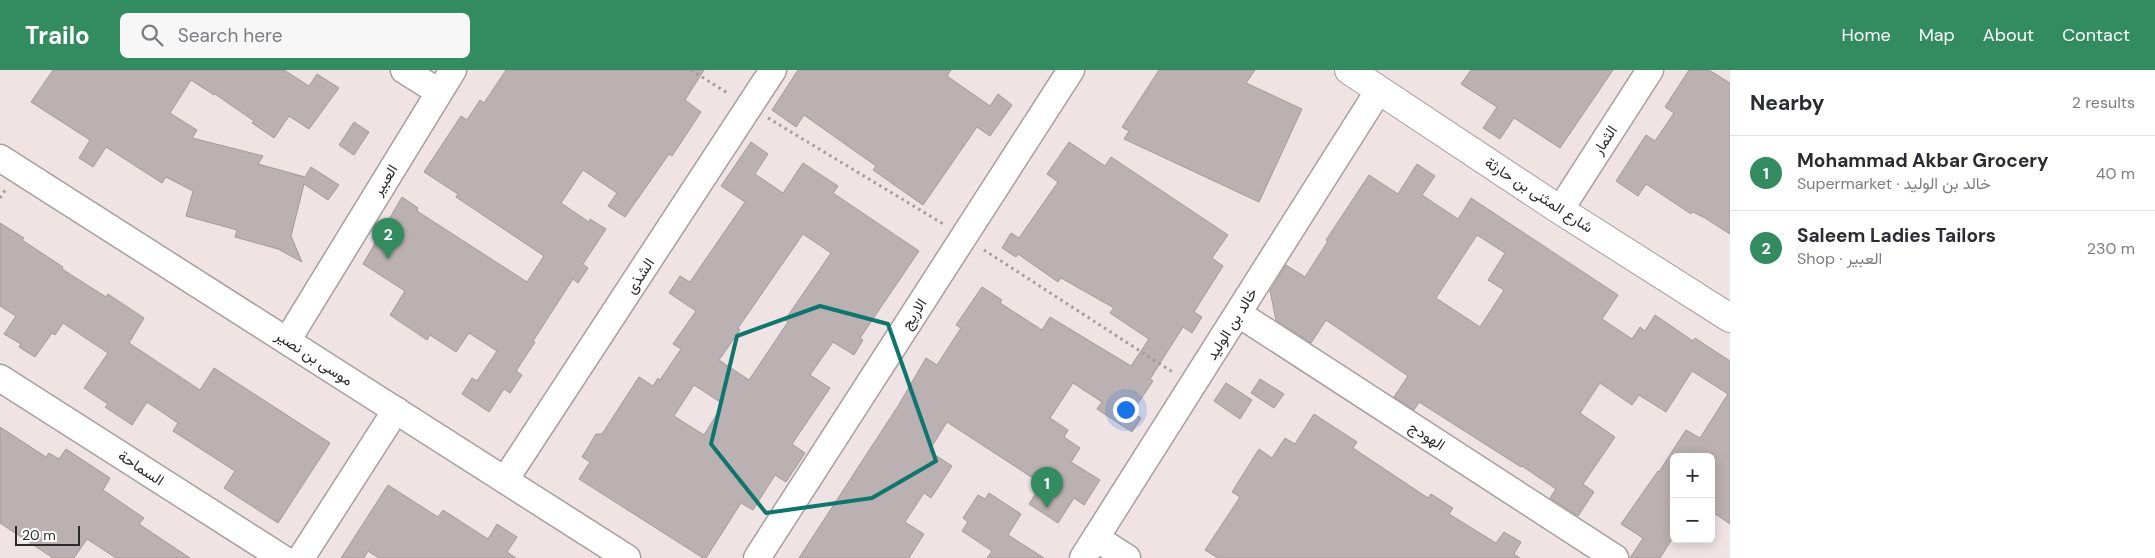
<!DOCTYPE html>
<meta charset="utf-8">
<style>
body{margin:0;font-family:"DM Sans",Vazirmatn,sans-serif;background:#f7f7f7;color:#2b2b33}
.controls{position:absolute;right:15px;bottom:15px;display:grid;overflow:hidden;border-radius:8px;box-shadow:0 2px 12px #0003}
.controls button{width:45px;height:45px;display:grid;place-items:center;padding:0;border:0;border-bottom:1px solid #e1e1e2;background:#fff;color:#2b2b33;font:25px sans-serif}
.scale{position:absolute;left:15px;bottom:12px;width:65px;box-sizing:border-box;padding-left:5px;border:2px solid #2d2829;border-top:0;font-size:14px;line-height:18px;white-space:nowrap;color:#2d2829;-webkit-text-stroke:4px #fff;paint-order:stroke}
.you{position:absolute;left:1125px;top:339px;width:18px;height:18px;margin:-12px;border:4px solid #fff;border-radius:50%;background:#1a73e8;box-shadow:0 0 0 8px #1a73e833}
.badge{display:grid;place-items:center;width:32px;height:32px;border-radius:50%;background:#338b60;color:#fff;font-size:16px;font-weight:700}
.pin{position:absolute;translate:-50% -41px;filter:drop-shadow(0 1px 2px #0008)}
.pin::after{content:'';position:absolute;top:26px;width:18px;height:15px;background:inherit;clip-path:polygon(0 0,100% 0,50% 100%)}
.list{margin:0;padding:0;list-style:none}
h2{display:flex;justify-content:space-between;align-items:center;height:65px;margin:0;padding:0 20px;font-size:21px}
h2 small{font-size:16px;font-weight:400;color:#7c7c81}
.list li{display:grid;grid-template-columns:32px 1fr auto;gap:15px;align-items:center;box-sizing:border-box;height:75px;padding:0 20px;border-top:1px solid #e1e1e2}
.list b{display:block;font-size:19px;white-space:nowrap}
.list p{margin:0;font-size:16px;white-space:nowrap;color:#7c7c81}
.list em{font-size:16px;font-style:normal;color:#7c7c81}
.icon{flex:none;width:28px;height:28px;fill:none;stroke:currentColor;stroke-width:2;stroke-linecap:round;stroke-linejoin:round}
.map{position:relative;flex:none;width:1730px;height:488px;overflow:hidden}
header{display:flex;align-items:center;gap:30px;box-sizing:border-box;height:70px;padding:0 25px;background:#338b60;color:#fff}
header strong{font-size:24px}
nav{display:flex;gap:28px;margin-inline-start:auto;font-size:18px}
.search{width:350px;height:45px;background:#f7f7f7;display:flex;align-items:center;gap:12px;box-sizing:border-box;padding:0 18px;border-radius:8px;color:#7c7c81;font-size:19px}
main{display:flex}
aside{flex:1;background:#fff}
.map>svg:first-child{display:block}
.building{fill:#bcb1b2;stroke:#a59a9b;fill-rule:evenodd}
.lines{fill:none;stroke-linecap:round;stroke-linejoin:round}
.street-casing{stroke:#a89d9f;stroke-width:29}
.secondary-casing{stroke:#a89d9f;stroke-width:30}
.path{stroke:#a59b9c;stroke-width:3;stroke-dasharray:2.5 4;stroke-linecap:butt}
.street{stroke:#fff;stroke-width:26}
.secondary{stroke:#fff;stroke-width:28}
.marked{fill:none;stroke:#0f766e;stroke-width:4;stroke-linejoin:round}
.labels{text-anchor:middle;stroke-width:4.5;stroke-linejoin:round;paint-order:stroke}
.street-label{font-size:15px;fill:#2d2829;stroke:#fff}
</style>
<header>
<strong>Trailo</strong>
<div class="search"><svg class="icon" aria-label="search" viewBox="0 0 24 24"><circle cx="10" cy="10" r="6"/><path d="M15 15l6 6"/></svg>Search here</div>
<nav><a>Home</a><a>Map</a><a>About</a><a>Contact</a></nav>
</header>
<main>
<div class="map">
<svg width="1730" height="488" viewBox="0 0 1730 488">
<rect width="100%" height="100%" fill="#efe3e4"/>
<!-- building -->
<g class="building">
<path d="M53,0H284L309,16L317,4L339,18L309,59L289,46L274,68L252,53L254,51L215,24L214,25L191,10L170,43L197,60L192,68L263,86L258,94L305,107L311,97L339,115L328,130L304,114L291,166L302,192L278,179L235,167L237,160L186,146L193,121L166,107L162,113L106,77L93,97L79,88L90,70L31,32Z"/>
<path d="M506,0H704L685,30L701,42L672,86L669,84L625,147L608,136L617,123L583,100L561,133L589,152L590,149L606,159L583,194L588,198L578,213L573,209L533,271L535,272L516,301L522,305L510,323L504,319L489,342L462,324L472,308L477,311L497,281L469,263L456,282L430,265L427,270L390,245L405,221L363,194L402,127L418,138L417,141L527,212L544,186L456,127L458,124L424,102L461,46L467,50L480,30L484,33Z"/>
<path d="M798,0H951L947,6L990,36L998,24L1012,35L990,66L977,57L923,135L873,100L876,96L804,45L796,57L772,40Z"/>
<path d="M1159,0H1255L1246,13L1302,39L1259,132L1124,69L1129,61L1122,57Z"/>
<path d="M1471,0H1613L1560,78L1514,48L1500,69L1483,58L1497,37L1461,14Z"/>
<path d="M1689,0H1709L1730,13V164L1705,148L1693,142L1691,144L1646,114L1638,126L1616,111L1646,65L1655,71L1674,43L1665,37Z"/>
<path d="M354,52L369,62L354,85L339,75Z"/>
<path d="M751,72L768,84L755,104L783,123L803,93L838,116L833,123L919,181L860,268L863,270L854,285L833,272L810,305L830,318L792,374L805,383L786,412L775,405L753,440L741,433L706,488H703L579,409L590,392L582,387L596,364H602L639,307L653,316L658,308L660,310L681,279L673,274L696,241L669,223L680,206L690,212L745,132L721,116ZM803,164L831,183L785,250L788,252L749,310L719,290L740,260L738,258ZM694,315L723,334L704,365L674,346Z"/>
<path d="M1069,72L1105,96L1111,87L1228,165L1212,188L1223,196L1194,242L1202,247L1192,263L1183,257L1150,309L1153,311L1132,342L1141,348L1132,362L1097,339L1102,332L1073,313L1050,348L1068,360L1064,367L1080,378L1071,392L1100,410L1084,435L1074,428L1058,453L1029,434L1042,414L947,352L929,381L952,396L931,428L924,423L905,452L924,464L909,488H799L898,336L926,288L937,295L961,258L956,255L982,217L1002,230L1000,233L1042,260L1050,247L1131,296L1149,269L1110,243L1114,238L1061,208L1058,212L1018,184L1016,187L1002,178L1011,163L1019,168L1058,112L1047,104Z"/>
<path d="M1417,94L1435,106L1422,125L1458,149L1471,128L1618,225L1602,249L1632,269L1640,257L1645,261L1655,245L1693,271L1695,268L1730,291V454L1711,441V387H1674V466L1660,488H1630L1643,468L1621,454L1658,401L1659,402L1686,360L1700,368L1728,324L1692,301L1666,342L1639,325L1632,335L1600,313L1580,343L1615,367L1583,414L1594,422L1578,446L1550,428L1556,419L1522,396L1521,397L1419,332L1414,340L1394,327L1408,306L1326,250L1311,273L1276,250L1270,221L1286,195L1305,207L1328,171L1326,170L1369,105L1398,124ZM1477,165L1505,183L1488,210L1504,220L1480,257L1436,228Z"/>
<path d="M0,153L24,168L22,170L63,197L62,199L106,227L108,224L144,248L129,273L200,320L214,298L330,373L278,453L224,418L235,401L173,361L178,353L147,332L132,355L105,337L108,334L84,318L108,283L63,253L55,265L52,263L35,287L19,277L21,274L4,264L16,246L0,236Z"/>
<path d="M1260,309L1284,324L1274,338L1251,323Z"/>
<path d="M1226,313L1252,330L1240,349L1214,331Z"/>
<path d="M1314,344L1357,372L1353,378L1428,428L1431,424L1453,438L1449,444L1496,473L1504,462L1521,472L1514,484L1520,488H1218L1205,480L1240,427L1232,422L1259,379L1272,388L1285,368L1295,374Z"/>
<path d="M0,357L46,387L49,383L59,389L66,379L110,408L103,420L144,448L139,454L190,488H116L87,469L74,488H53L0,453Z"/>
<path d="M388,415L438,447L443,440L488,469L497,454L517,467L507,482L516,488H379L368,481L364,488H341Z"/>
<path d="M989,423L1021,444L1008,465L1044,488H987L992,481L962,461L968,452L963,448L978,425L985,429Z"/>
</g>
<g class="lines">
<!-- street casing -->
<g class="street-casing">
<g id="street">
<path d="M404,0L439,22"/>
<path d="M0,88L627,488"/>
<path d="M1560,140L1650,0"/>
<path d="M1239,244L1615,488"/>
<path d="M287,271L453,0"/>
<path d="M0,308L282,488"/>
<path d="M505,410L773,0"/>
<path d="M1096,468L1127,488"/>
<path d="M301,488L396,340"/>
<path d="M757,488L1071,0"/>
<path d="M1083,488L1379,20"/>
</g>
</g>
<!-- secondary casing -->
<g class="secondary-casing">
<path id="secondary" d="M1349,0L1560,140L1730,248"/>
</g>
<!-- path -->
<g class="path">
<path d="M691,0L729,24"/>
<path d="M768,48L945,155"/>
<path d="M0,128L6,119"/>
<path d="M984,180L1174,303"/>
</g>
<!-- street -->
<use href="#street" class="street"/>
<!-- secondary -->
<use href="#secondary" class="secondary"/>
</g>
<!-- marked area -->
<path class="marked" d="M820,236L888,254L936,391L872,428L766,443L711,374L737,266Z"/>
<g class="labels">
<!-- street labels -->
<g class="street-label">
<text transform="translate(1605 70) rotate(-57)" y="5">الثمار</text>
<text transform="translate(385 110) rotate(-58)" y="5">العبير</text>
<text transform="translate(1539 125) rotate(33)" y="5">شارع المثنى بن حارثة</text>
<text transform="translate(640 206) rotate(-57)" y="5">الشذى</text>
<text transform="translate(914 244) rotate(-57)" y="5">الاريج</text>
<text transform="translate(1232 254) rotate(-58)" y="5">خالد بن الوليد</text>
<text transform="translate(314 288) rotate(33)" y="5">موسى بن نصير</text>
<text transform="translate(1427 366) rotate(33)" y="5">الهودج</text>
<text transform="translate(141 398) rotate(33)" y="5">السماحة</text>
</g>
</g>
</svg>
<div class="controls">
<button>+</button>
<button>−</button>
</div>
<div class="scale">20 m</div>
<div class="you"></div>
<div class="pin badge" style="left:1047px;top:438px">1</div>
<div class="pin badge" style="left:388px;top:189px">2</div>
</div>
<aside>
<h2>Nearby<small>2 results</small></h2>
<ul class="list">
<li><span class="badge">1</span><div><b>Mohammad Akbar Grocery</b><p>Supermarket · خالد بن الوليد</p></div><em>40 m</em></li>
<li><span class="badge">2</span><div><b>Saleem Ladies Tailors</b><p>Shop · العبير</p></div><em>230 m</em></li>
</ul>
</aside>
</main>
